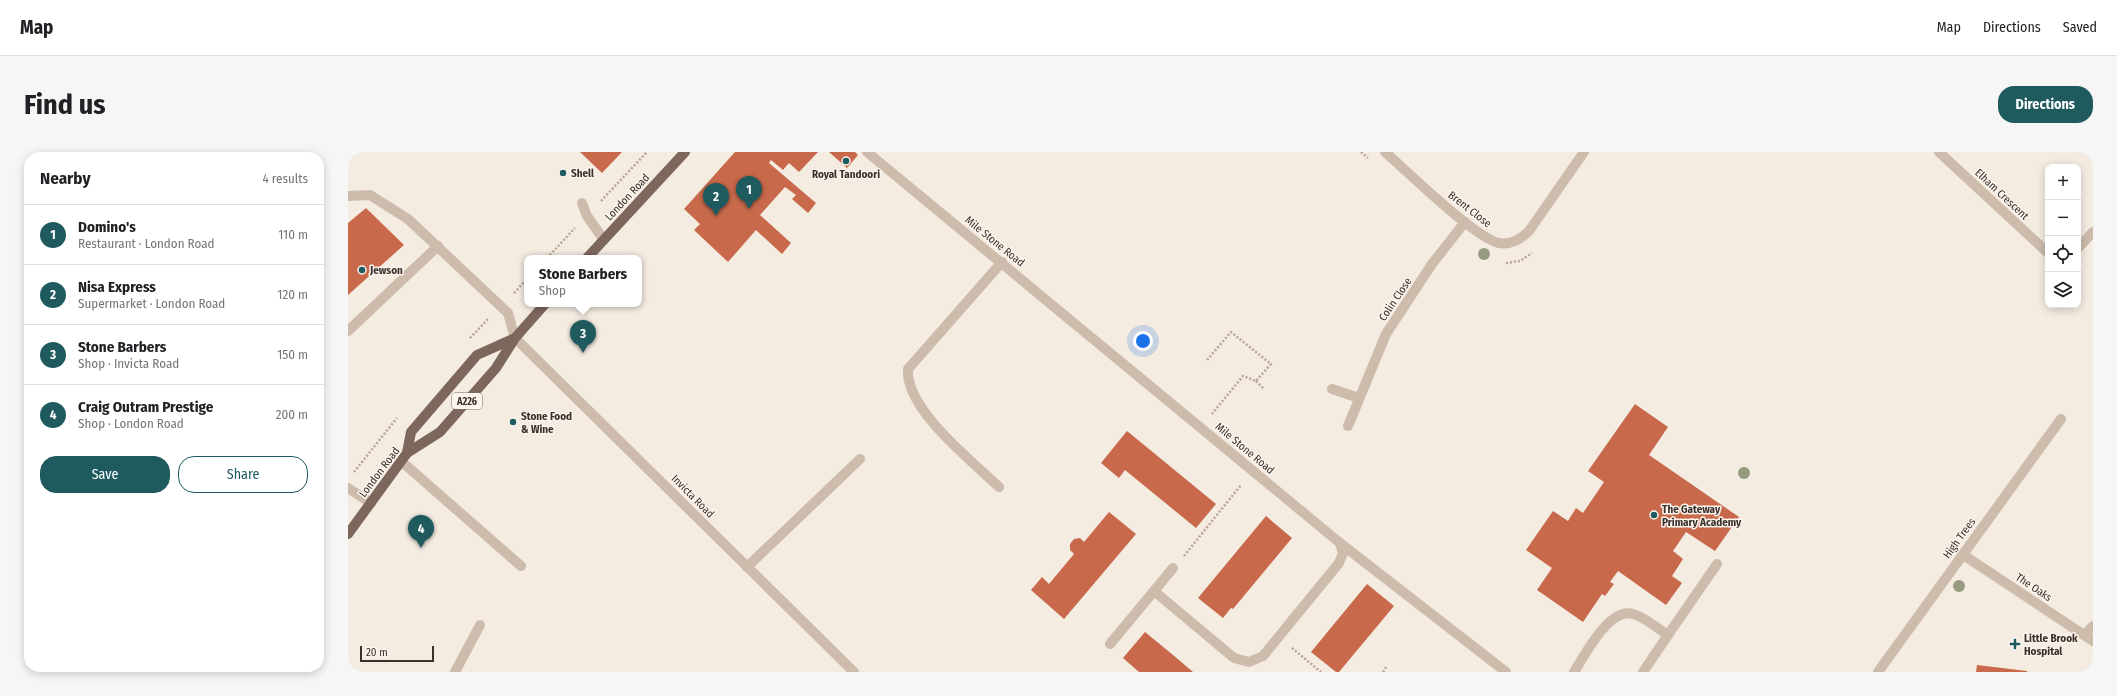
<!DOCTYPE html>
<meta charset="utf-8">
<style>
body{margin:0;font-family:"Fira Sans Condensed",sans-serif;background:#f6f6f6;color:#202124}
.controls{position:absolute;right:12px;top:12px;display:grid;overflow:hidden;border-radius:8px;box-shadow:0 2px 10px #0003}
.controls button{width:36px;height:36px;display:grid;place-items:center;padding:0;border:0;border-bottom:1px solid #e0e0e0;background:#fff;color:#202124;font:20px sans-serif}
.scale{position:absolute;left:12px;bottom:10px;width:74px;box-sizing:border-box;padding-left:4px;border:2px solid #3b302b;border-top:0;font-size:11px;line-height:14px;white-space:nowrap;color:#3b302b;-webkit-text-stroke:3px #fbf5ee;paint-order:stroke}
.you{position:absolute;left:795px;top:189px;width:14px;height:14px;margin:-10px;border:3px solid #fff;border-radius:50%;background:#1a73e8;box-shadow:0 0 0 6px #1a73e833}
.badge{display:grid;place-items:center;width:26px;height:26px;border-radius:50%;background:#1f5a5e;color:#fff;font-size:13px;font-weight:700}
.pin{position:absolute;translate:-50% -33px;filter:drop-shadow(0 1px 2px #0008)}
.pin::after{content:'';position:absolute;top:21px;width:14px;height:12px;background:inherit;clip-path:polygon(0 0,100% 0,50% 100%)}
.popup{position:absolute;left:176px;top:103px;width:118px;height:52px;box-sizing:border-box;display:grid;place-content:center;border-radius:8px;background:#fff;filter:drop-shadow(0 1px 3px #0005);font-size:13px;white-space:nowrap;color:#757577}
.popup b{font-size:15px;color:#202124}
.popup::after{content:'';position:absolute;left:50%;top:100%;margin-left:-8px;border:8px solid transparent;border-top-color:#fff}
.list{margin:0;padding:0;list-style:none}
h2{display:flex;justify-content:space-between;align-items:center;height:52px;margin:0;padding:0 16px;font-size:17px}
h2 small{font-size:13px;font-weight:400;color:#757577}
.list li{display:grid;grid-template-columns:26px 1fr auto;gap:12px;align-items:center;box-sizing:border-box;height:60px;padding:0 16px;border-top:1px solid #e0e0e0}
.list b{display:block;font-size:15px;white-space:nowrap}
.list p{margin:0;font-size:13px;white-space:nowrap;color:#757577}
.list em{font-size:13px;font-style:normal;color:#757577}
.actions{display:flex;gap:8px;padding:12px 16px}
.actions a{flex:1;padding:9px 0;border:1px solid #1f5a5e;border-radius:16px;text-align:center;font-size:14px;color:#1f5a5e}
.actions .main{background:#1f5a5e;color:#fff}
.icon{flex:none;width:22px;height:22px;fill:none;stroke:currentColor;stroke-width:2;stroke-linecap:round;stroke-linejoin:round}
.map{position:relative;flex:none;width:1745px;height:520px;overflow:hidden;border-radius:16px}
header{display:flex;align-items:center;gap:24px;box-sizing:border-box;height:56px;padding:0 20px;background:#fff;border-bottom:1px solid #e0e0e0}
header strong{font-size:19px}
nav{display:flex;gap:22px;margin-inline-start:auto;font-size:14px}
.intro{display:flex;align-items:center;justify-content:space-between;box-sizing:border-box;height:96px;padding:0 24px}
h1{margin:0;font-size:28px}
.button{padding:10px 18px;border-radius:16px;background:#1f5a5e;color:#fff;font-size:14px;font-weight:700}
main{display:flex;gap:24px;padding:0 24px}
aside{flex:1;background:#fff;border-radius:16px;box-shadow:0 2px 10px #0003}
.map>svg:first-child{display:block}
.building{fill:#c8694b}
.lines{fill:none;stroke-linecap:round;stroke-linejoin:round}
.path{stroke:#b9a596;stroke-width:2.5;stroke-dasharray:2 2;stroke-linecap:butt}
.minor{stroke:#cdbbac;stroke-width:10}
.major{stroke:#7d675c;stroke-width:10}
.tree{fill:#969b7f}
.poi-dot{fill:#1f5a5e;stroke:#fbf5ee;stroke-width:1.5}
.labels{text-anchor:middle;stroke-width:3;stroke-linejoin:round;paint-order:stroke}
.shield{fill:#fbf5ee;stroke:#756b66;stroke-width:1}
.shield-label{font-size:10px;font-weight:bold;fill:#3b302b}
.poi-label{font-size:11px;font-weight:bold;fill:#3b302b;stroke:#fbf5ee;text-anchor:start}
.street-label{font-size:11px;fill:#3b302b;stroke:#fbf5ee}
</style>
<header>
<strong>Map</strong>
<nav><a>Map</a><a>Directions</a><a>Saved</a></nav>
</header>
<div class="intro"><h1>Find us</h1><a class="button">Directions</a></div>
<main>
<aside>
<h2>Nearby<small>4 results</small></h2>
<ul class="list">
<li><span class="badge">1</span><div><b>Domino's</b><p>Restaurant · London Road</p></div><em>110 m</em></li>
<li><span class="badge">2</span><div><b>Nisa Express</b><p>Supermarket · London Road</p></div><em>120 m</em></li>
<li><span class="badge">3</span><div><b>Stone Barbers</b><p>Shop · Invicta Road</p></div><em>150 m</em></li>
<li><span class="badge">4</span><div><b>Craig Outram Prestige</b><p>Shop · London Road</p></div><em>200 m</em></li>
</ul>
<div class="actions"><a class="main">Save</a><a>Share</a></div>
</aside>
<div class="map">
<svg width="1745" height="520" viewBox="0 0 1745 520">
<rect width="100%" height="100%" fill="#f4ebe1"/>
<!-- building -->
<g class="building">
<path d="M232,0H274L254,21Z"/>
<path d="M387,0H470L451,20L441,11L435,18L423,8L421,11L468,51L460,61L444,47L448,43L437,35L412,63L443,91L434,102L408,78L380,110L346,78L352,72L336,57Z"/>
<path d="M481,0H507L510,3L499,16Z"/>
<path d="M18,56L56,93L0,143V71Z"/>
<path d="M1287,252L1320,275L1301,303L1391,365L1367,399L1338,380L1325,399L1335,407L1324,424L1334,431L1318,453L1270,419L1262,430L1266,432L1257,444L1254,442L1235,470L1189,438L1204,416L1178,398L1205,359L1220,369L1228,356L1235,361L1256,330L1240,319Z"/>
<path d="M779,279L868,352L848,376L777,318L771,326L753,311Z"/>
<path d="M761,360L788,382L716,467L683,438L694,425L701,432L726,402L722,398V392L726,387L732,386L736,390Z"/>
<path d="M918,364L944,386L885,457L883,456L875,466L850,446Z"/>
<path d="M1019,432L1046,454L991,520H988L963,500Z"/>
<path d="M797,480L825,503L845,520H791L775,506Z"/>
<path d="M1629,513L1679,519V520H1628Z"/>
</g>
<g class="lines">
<!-- path -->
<g class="path">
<path d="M1013,0L1020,6"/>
<path d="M253,49L299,0"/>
<path d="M199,106L227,76"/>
<path d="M1158,111L1172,109L1184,101"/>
<path d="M166,141L179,127"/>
<path d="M122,186L141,166"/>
<path d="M859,208L883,180L923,212L908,229L895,224L864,262"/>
<path d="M908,229L915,236"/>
<path d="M6,320L49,266"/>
<path d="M836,404L893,333"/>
<path d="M944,496L973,520"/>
<path d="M1035,520L1038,515"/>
</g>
<!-- minor -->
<g class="minor">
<path d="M519,0L992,391L995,401L991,411L915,504L901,510L886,506L806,439L762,492"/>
<path d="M1037,0C1059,19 1127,86 1151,91C1163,93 1173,87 1181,79L1236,0"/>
<path d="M1591,0L1700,101"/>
<path d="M0,44L22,43L60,67L160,161L167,186L506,520"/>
<path d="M234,51L239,64L256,88"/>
<path d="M1730,96L1745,80"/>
<path d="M0,179L90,94"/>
<path d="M984,237L1011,246"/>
<path d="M1000,274L1038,182L1084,112L1117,70"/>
<path d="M53,309L173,414"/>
<path d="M651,335C624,309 557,257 560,217L654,110"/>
<path d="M0,336L23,351"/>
<path d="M992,391L1158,520"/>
<path d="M1614,402L1745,489"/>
<path d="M399,415L512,307"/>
<path d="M806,439L825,416"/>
<path d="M1320,483L1369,412"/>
<path d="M1736,483L1745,474"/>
<path d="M107,520L132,473"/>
<path d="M1226,520C1237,503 1261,455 1285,462C1297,465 1310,477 1320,483L1295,520"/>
<path d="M1530,520L1713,267"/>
</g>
<!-- major -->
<g class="major">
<path d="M239,106L337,0"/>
<path d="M59,301L63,280L129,203L167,186"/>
<path d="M0,382L59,301L92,280L148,216L167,186L197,152"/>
</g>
</g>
<!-- trees -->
<g class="tree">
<circle cx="1136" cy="102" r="6"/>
<circle cx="1396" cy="321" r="6"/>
<circle cx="1611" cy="434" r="6"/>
</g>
<!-- markers -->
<g class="poi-dot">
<circle cx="498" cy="9" r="4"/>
<circle cx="215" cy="21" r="4"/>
<circle cx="14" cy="118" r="4"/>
<circle cx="165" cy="270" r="4"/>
<circle cx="1306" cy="363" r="4"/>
<path d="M1665 486h4v4h4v4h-4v4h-4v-4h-4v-4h4z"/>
</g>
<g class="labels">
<!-- shield labels -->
<rect class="shield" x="104" y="241" width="30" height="16" rx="3"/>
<g class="shield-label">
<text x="119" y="253">A226</text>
</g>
<!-- poi labels -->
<g class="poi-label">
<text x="223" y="25">Shell</text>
<text x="498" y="26" text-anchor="middle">Royal Tandoori</text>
<text x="22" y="122">Jewson</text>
<text x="173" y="268">Stone Food<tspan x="173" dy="13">&amp; Wine</tspan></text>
<text x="1314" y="361">The Gateway<tspan x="1314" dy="13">Primary Academy</tspan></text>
<text x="1676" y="490">Little Brook<tspan x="1676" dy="13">Hospital</tspan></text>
</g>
<!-- street labels -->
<g class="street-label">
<text transform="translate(1654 42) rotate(43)" y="4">Elham Crescent</text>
<text transform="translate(279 45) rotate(-47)" y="4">London Road</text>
<text transform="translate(1122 57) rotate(38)" y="4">Brent Close</text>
<text transform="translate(647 89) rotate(39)" y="4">Mile Stone Road</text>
<text transform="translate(1047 147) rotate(-56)" y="4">Colin Close</text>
<text transform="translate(897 296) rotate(40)" y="4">Mile Stone Road</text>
<text transform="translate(31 320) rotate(-53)" y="4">London Road</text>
<text transform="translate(345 344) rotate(45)" y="4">Invicta Road</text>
<text transform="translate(1611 386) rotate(-54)" y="4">High Trees</text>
<text transform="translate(1686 435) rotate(34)" y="4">The Oaks</text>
</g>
</g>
</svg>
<div class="controls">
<button>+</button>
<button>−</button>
<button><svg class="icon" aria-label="locate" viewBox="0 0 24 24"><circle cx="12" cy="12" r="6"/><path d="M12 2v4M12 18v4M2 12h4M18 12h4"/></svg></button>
<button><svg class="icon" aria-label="layers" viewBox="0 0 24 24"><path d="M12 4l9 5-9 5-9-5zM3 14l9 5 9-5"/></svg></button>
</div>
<div class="scale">20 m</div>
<div class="you"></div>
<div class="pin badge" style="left:401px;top:57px">1</div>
<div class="pin badge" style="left:368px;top:64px">2</div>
<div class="pin badge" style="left:235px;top:201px">3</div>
<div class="popup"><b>Stone Barbers</b>Shop</div>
<div class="pin badge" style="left:73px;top:396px">4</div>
</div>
</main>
